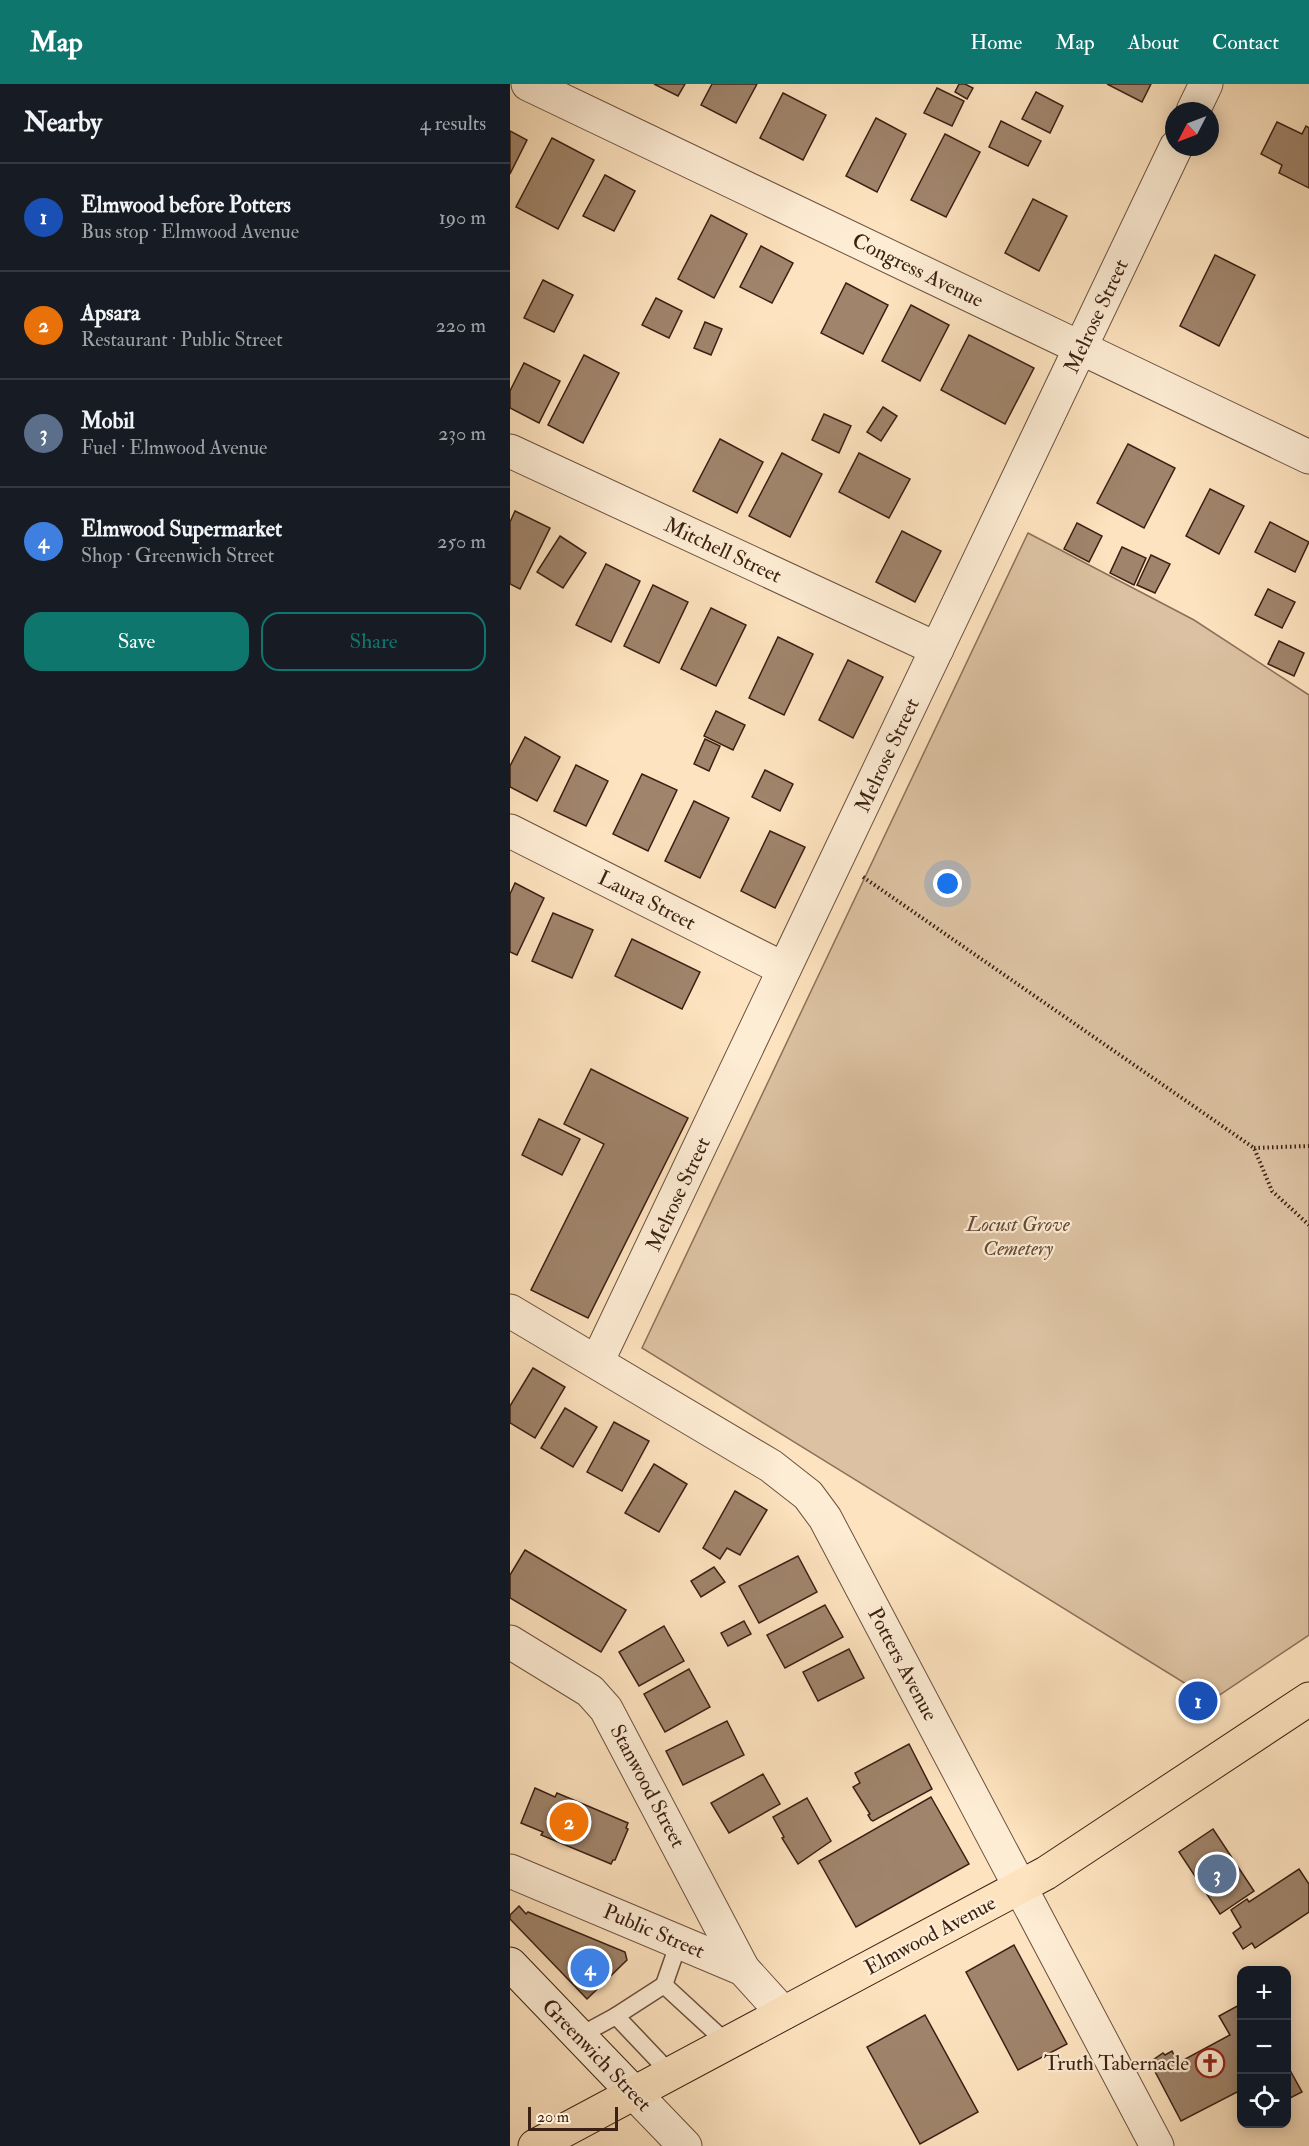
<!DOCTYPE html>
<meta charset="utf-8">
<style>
body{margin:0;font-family:"IM FELL Double Pica",serif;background:#242831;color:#f1f3f6}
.controls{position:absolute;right:18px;bottom:18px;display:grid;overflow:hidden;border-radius:12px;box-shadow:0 3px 15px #0003}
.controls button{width:54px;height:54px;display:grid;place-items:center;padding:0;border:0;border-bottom:2px solid #363941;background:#171b24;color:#f1f3f6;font:30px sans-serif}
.compass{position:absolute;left:655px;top:18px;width:54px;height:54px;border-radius:50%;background:#171b24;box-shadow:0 3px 15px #0003;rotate:228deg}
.scale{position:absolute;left:18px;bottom:15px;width:90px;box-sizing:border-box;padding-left:6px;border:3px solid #3b2013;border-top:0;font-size:16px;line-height:21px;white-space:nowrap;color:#3b2013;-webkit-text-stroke:4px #feedd5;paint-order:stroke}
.you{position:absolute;left:438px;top:800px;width:21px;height:21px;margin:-15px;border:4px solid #fff;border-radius:50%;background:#1a73e8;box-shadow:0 0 0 9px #1a73e833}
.badge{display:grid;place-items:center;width:39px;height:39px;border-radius:50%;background:#0f766e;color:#fff;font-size:20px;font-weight:700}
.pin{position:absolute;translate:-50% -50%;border:3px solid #fff;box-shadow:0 2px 6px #0006}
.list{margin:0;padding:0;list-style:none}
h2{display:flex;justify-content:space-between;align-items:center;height:78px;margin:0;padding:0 24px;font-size:26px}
h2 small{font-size:20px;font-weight:400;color:#9ea1a6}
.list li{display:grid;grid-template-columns:39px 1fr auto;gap:18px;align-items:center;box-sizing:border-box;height:108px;padding:0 24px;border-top:2px solid #363941}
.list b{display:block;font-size:22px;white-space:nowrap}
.list p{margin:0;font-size:20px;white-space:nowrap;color:#9ea1a6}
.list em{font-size:20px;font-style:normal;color:#9ea1a6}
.actions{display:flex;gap:12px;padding:18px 24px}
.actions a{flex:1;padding:14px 0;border:2px solid #0f766e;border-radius:18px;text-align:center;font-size:21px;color:#0f766e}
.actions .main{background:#0f766e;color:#fff}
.icon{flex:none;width:33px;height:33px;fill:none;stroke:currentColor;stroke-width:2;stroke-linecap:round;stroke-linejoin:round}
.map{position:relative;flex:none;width:799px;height:2062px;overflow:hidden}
header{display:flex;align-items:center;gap:36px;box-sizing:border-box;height:84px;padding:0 30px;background:#0f766e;color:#fff}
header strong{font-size:28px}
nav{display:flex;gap:33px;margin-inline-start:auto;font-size:21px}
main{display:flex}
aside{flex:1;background:#171b24}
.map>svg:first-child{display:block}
.green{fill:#dcc2a2;stroke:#8c715a;stroke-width:1.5}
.building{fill:#a0856c;stroke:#3b2013;stroke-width:1.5}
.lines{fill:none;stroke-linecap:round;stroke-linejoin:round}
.lane-casing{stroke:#6c513e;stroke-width:19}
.street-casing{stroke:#6c513e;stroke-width:35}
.secondary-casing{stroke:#3b2013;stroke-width:35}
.primary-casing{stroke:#3b2013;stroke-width:35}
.path{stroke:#3b2013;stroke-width:4;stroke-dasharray:1.5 3;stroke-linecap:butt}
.lane{stroke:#feedd5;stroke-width:16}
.street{stroke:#feedd5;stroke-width:33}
.secondary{stroke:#feedd5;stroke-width:33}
.primary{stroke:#fde3bf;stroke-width:33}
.labels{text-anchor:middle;stroke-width:4.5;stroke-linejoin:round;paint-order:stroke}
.street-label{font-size:21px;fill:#3b2013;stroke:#feedd5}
.park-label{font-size:21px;font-style:italic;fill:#634837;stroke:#feedd5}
.poi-label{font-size:21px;fill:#3b2013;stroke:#feedd5;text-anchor:end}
</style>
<header>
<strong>Map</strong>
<nav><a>Home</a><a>Map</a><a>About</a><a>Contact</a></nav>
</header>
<main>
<aside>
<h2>Nearby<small>4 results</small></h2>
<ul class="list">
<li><span class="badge" style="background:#1a4fb4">1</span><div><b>Elmwood before Potters</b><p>Bus stop · Elmwood Avenue</p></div><em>190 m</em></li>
<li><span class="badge" style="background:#e8710a">2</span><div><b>Apsara</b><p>Restaurant · Public Street</p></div><em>220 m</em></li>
<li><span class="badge" style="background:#5c6f8a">3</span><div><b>Mobil</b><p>Fuel · Elmwood Avenue</p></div><em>230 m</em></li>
<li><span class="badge" style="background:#3f7fe0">4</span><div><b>Elmwood Supermarket</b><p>Shop · Greenwich Street</p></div><em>250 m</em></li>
</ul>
<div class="actions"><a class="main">Save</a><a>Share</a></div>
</aside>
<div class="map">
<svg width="799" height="2062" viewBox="0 0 799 2062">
<rect width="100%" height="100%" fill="#fde3bf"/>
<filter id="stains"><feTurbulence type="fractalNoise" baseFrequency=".00333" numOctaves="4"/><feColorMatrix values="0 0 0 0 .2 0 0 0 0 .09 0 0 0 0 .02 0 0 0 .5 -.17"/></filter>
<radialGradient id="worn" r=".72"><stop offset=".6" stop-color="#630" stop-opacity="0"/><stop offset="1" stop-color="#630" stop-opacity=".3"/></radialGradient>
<!-- green -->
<path class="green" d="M518,449L684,536L799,611V1551L702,1616L132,1264Z"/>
<!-- building -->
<g class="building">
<path d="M144,0H175L168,12Z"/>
<path d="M202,0H247L226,39L191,21Z"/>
<path d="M449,0H455L463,4L457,15L445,8Z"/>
<path d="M597,0H641L632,18Z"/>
<path d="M427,4L454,17L442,42L414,29Z"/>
<path d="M526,8L553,22L540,49L512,35Z"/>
<path d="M273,9L316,31L293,76L250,54Z"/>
<path d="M366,34L396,50L367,108L336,92Z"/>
<path d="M491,37L531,57L518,82L479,63Z"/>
<path d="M767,38L792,50L796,42L799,44V104L769,89L772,81L751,70Z"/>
<path d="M0,47L17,56L0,90Z"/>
<path d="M435,50L470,68L436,133L401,116Z"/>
<path d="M42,54L84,76L48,145L6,123Z"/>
<path d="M95,91L125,107L104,147L73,132Z"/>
<path d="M523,115L557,132L529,187L495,169Z"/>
<path d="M201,131L237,150L204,214L168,195Z"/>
<path d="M251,162L283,179L262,219L230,203Z"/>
<path d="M705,171L745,191L709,262L670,242Z"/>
<path d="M33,196L63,211L44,248L14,234Z"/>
<path d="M336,199L378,221L353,270L311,249Z"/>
<path d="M146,214L172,227L159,254L132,241Z"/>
<path d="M401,221L439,241L410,297L372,277Z"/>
<path d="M195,238L212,245L201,271L184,264Z"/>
<path d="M459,251L524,284L495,340L431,306Z"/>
<path d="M74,271L109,289L73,359L38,341Z"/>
<path d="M14,279L50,297L29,339L0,324V307Z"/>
<path d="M373,323L387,332L371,357L357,348Z"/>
<path d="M314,330L341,342L329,369L302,356Z"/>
<path d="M210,355L253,378L227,429L183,407Z"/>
<path d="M618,360L665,384L634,444L587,419Z"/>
<path d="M272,369L312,390L280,453L239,432Z"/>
<path d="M349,369L400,395L379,434L329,408Z"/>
<path d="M700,405L734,422L709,470L676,452Z"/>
<path d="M5,427L40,444L10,505L0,500V438Z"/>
<path d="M760,438L799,458L785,488L745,468Z"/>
<path d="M567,439L592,452L579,478L554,465Z"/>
<path d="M392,447L431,467L405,518L366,498Z"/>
<path d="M50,452L76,469L53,504L27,488Z"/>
<path d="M612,463L636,474L624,501L600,489Z"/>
<path d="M641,471L660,480L645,509L627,501Z"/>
<path d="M96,480L130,497L101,558L66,541Z"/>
<path d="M143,501L178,518L149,579L114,562Z"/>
<path d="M758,505L785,518L772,544L745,531Z"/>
<path d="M201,524L236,541L206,602L171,585Z"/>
<path d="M268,553L303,570L274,631L239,614Z"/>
<path d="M769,557L794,569L784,592L758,580Z"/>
<path d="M338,576L373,593L343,654L309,636Z"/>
<path d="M206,627L235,641L223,666L194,652Z"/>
<path d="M15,653L50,673L27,717L0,703V682Z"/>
<path d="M195,655L210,662L199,687L184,680Z"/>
<path d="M66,681L98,697L76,742L44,727Z"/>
<path d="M255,686L283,700L270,727L242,713Z"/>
<path d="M132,690L167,706L138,767L103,750Z"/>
<path d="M184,717L219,734L190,794L155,777Z"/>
<path d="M260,747L295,763L265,824L231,807Z"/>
<path d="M5,799L34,814L7,871L0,868V810Z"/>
<path d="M43,829L83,846L62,894L22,877Z"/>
<path d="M122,855L190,888L172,925L105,892Z"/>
<path d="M81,985L178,1034L78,1234L21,1206L94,1060L54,1040Z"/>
<path d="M29,1035L70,1055L52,1091L12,1071Z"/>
<path d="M23,1284L55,1303L25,1354L0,1339V1322Z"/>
<path d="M55,1324L87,1343L63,1383L31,1364Z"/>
<path d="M104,1338L139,1357L112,1407L77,1388Z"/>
<path d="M144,1380L177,1400L149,1448L115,1429Z"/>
<path d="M225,1407L257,1426L230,1471L217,1464L210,1475L193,1464Z"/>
<path d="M15,1466L116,1526L91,1568L0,1514V1491Z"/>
<path d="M288,1472L307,1508L249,1539L229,1502Z"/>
<path d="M204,1483L215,1498L191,1513L181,1497Z"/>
<path d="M315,1521L333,1553L275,1584L257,1551Z"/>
<path d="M234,1537L241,1550L218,1562L211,1549Z"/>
<path d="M154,1542L174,1577L129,1602L109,1568Z"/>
<path d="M339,1565L354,1594L308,1617L293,1588Z"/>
<path d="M179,1585L200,1623L155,1648L134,1610Z"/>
<path d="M217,1637L234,1671L173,1701L156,1667Z"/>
<path d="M399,1660L422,1705L363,1737L361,1736L358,1731L360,1730L343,1703L350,1699L345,1689Z"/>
<path d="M253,1690L270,1720L219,1749L201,1719Z"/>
<path d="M25,1704L45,1713L47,1709L118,1739L116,1744L118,1745L105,1776H103L101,1780L31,1751L33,1748L11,1739Z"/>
<path d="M421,1713L459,1780L346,1843L309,1777Z"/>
<path d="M297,1714L321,1757L288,1780L272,1754L274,1753L263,1733Z"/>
<path d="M703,1745L744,1807L710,1830L669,1768Z"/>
<path d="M789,1785L799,1800V1828L745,1864L742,1859L733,1865L723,1849L731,1843L721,1826L737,1815L739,1818Z"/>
<path d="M9,1822L16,1830L18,1828L115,1868L117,1876L77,1915L0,1835V1831Z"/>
<path d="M504,1861L557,1960L508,1986L456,1888Z"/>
<path d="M731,1920L732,2016L727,2008L671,2037L640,1978L653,1969L655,1971L662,1967L668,1979L720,1951L709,1932Z"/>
<path d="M415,1931L468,2028L410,2060L357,1963Z"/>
<path d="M776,1979L792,2008L776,2016Z"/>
</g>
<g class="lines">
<!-- lane casing -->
<g class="lane-casing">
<g id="lane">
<path d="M154,1901L169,1858"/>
<path d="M69,1952L106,1932"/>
<path d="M161,1990L106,1932L154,1901L217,1959"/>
</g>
</g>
<!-- street casing -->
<g class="street-casing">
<g id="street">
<path d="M18,0L799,373"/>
<path d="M683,27L696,0"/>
<path d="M0,367L427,565"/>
<path d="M0,747L274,885"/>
<path d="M0,1227L261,1382L298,1411L315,1434L647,2062"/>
<path d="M87,1278L666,63"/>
<path d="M0,1558L80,1607L96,1625L233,1885"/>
<path d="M0,1787L233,1885L273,1929"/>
<path d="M124,2009L175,2062"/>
</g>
</g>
<!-- secondary casing -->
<g class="secondary-casing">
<path id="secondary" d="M0,1880L124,2009"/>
</g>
<!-- primary casing -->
<g class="primary-casing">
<path id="primary" d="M25,2062L536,1789L799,1615"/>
</g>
<!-- path -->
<g class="path">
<path d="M353,793L744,1064L762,1107L799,1141"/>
<path d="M744,1064L799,1062"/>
</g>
<!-- lane -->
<use href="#lane" class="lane"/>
<!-- street -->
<use href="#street" class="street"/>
<!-- secondary -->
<use href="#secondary" class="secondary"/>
<!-- primary -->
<use href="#primary" class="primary"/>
</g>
<!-- icons -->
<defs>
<g id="church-ring" transform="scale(1.5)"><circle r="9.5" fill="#feedd5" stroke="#8f2418" stroke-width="1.5"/><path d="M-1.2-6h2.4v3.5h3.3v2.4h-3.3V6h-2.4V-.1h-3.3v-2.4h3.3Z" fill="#8f2418"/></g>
</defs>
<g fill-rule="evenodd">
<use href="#church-ring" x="700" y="1979"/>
</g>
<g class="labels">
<!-- street labels -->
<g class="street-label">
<text transform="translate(408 186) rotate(26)" y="7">Congress Avenue</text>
<text transform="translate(586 232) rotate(-65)" y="7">Melrose Street</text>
<text transform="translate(213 466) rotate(25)" y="7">Mitchell Street</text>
<text transform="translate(377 671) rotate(-65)" y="7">Melrose Street</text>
<text transform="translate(137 816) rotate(27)" y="7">Laura Street</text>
<text transform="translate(168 1110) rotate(-65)" y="7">Melrose Street</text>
<text transform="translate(393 1580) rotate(62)" y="7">Potters Avenue</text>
<text transform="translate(138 1702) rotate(62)" y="7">Stanwood Street</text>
<text transform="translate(144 1847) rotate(23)" y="7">Public Street</text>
<text transform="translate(420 1851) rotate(-28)" y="7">Elmwood Avenue</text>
<text transform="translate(87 1971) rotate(46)" y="7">Greenwich Street</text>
</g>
<!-- park labels -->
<g class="park-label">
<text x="508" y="1147">Locust Grove<tspan x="508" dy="24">Cemetery</tspan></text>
</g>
<!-- poi labels -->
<g class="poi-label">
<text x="679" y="1986">Truth Tabernacle</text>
</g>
</g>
<rect width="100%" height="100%" filter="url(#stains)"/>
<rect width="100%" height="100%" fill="url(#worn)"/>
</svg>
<div class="controls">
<button>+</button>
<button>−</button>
<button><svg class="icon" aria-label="locate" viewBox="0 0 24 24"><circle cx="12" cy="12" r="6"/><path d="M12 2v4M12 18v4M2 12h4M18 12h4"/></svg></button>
</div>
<svg class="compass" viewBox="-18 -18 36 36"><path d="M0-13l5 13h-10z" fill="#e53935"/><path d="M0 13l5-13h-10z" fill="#9ea1a6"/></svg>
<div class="scale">20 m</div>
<div class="you"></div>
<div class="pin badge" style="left:688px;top:1617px;background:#1a4fb4">1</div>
<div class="pin badge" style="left:59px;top:1738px;background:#e8710a">2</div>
<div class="pin badge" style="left:707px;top:1790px;background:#5c6f8a">3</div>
<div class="pin badge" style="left:80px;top:1884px;background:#3f7fe0">4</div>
</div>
</main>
